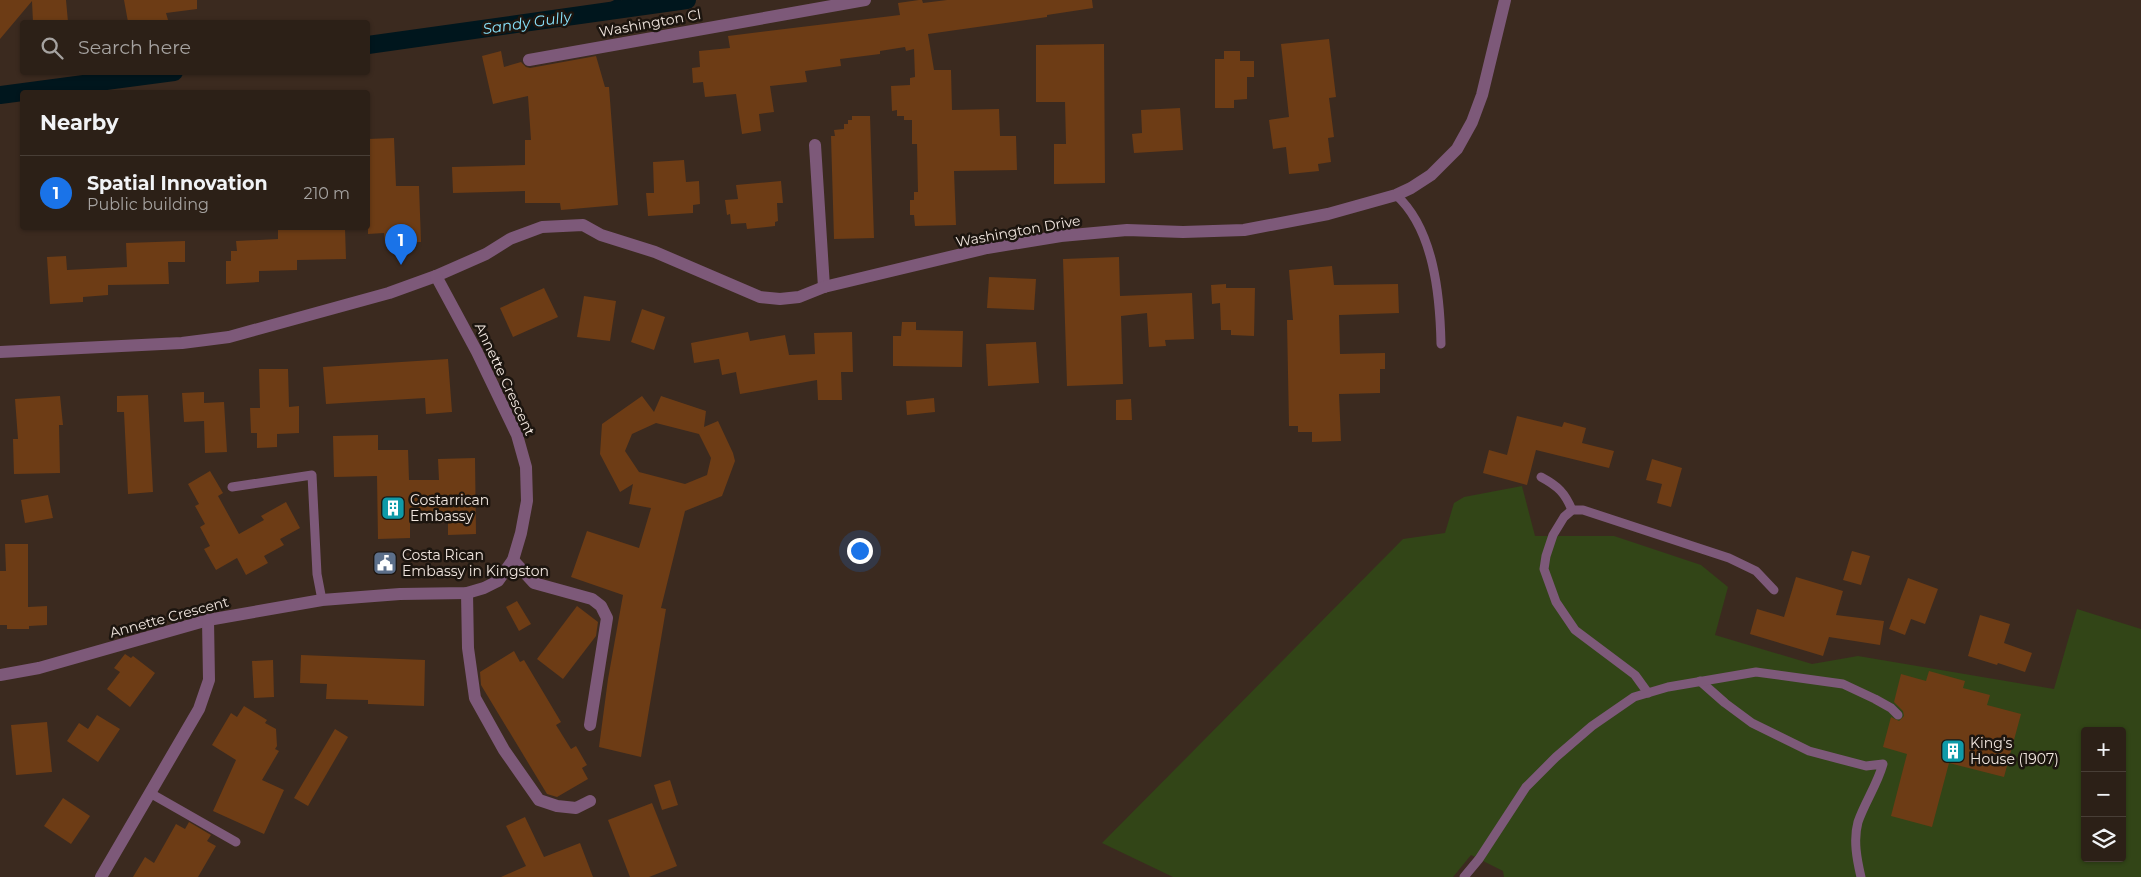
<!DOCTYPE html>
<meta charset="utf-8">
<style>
body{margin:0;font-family:Montserrat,sans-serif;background:#342820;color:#f1f3f6}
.controls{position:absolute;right:15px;bottom:15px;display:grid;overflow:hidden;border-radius:5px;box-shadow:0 1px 4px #0004}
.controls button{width:45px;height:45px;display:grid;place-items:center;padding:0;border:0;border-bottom:1px solid #483e36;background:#2c2017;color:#f1f3f6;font:25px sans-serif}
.you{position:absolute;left:859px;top:550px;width:18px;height:18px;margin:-12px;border:4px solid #fff;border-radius:50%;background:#1a73e8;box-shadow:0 0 0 8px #1a73e833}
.badge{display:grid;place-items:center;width:32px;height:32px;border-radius:50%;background:#1a73e8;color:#fff;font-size:16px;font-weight:700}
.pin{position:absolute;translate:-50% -41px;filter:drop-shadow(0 1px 2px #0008)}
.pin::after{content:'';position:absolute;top:26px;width:18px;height:15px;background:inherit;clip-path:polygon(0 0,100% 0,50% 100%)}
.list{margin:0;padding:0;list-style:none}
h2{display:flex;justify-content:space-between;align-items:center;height:65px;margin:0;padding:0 20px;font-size:21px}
h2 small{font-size:16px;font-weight:400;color:#a6a3a1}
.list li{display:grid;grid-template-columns:32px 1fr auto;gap:15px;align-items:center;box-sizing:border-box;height:75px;padding:0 20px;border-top:1px solid #483e36}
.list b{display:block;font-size:19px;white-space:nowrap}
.list p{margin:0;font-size:16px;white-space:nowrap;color:#a6a3a1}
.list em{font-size:16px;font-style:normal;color:#a6a3a1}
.icon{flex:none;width:28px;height:28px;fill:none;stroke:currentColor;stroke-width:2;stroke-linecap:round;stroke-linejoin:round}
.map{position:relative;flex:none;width:2141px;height:877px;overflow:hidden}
.search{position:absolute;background:#2c2017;box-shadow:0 1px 4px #0004;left:20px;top:20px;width:350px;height:55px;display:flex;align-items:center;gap:12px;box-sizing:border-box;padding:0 18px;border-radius:5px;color:#a6a3a1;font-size:19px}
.panel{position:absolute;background:#2c2017;box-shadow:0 1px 4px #0004;left:20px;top:90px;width:350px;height:140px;border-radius:5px}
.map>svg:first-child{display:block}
.green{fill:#324517;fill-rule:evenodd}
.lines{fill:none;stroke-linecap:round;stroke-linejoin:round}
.stream{stroke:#00161d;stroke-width:5}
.canal{stroke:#00161d;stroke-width:18}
.building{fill:#6d3c15;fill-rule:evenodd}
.lane{stroke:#7d5979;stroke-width:9}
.street{stroke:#7d5979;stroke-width:12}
.labels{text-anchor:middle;stroke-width:5;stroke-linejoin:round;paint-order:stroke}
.street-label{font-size:14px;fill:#f1e6df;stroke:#1c150f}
.poi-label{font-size:14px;fill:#f1e6df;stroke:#1c150f;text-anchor:start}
.water-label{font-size:15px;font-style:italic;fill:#88e1fb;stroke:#1c150f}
</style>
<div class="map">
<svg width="2141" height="877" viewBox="0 0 2141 877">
<rect width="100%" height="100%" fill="#3b2a1f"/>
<!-- green -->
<path class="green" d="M1522,486L1535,536H1614L1701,565L1728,587L1715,635L1812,664L1858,656L2054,689L2077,609L2141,629V877H1504L1503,871L1471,855L1453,877H1173L1102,843L1403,539L1445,533L1454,503L1464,497ZM2085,731H2122V858H2085Z"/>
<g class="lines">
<!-- stream -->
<path class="stream" d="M599,12L619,0"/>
<!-- canal -->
<g class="canal">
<path d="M368,45L687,0"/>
<path d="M0,95L174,72"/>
</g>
</g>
<!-- building -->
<g class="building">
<path d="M0,0H66L68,22H33L32,1L0,39Z"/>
<path d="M124,0H197V9L166,13L168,20L151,22H128Z"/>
<path d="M919,0H922L923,3L947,0H1092L1093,8L1047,15V17L928,34L934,70H951L952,110L999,109L1000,136H1016L1017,170L954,171L956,225L915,226L914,215H910V200H914V192H918L917,144H912V120H904V116H897V110L892,111L891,86L910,85V78L915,77L914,49L906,51L905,47L880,51V54L840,59L841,66L805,71L807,82L770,86L774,112L759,114L761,131L742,134L736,94L705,97L703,82L693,83L692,68L700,67L699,51L730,48L728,36L900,15L898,3Z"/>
<path d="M1329,39L1336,97L1329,98L1334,137L1328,138L1331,162L1318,164L1319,171L1289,174L1286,147L1273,149L1269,120L1289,117L1281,44Z"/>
<path d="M1104,44L1105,183L1054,184V144H1066L1065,102H1036V45Z"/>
<path d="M501,51L504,67L521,62L526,67L530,68L596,56L605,87H609L618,205L561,210L560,203H525V191L453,193L452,167L525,165V140H531L528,96L493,104L482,56Z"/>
<path d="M1224,51H1240V61H1254V77H1247V99L1234,100V108H1215V59H1224Z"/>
<path d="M1180,108L1183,150L1134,153L1132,134L1142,133L1141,110Z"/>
<path d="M852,116H870L874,238L834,239L831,136H835L834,130L844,129V124H848V120H852Z"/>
<path d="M394,138L396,186H419L421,242L385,243L384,233L368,234V139Z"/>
<path d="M684,160L686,182L699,181L700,204L693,205V213L648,216L646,193H654L653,162Z"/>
<path d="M781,181L783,203H777L778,221L775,222V226L747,229L746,223L731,224L730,214L727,215L725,200L738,199L736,185Z"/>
<path d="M278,228H345L346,259L297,260V270L259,271V282L226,284V261H231V251H237L236,241L278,239Z"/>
<path d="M185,241V262H168L169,284L108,285V295L83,297V302L50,304L47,257L66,256L67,270L127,267L126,243Z"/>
<path d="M1119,257L1120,296L1192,293L1194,339L1165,340L1166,346L1149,347L1147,313L1121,316L1123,384L1067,386L1063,259Z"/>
<path d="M1332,266L1334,285L1398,284L1399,313L1339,315L1340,354L1385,353V369H1380V393L1339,394L1341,441L1312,442V432H1298V426H1289L1287,320H1293L1289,270Z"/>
<path d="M989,277L1036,279L1034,310L987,308Z"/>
<path d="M1226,284V288H1255L1254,336L1231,335V330H1221L1220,303L1212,304L1211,285Z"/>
<path d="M544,288L558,317L513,337L500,308Z"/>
<path d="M584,296L616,301L610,341L577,337Z"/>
<path d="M642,309L665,317L654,350L631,342Z"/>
<path d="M902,322H916V330L963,331L962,367L893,366V336H901Z"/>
<path d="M748,332L750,341L785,335L789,355L815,354L814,333L852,332L853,372H841L842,400H818L817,380L740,394L736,372L722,375L719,359L694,363L691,343Z"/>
<path d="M1036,342L1039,383L988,386L986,344Z"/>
<path d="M448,359L452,412L426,414L425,398L326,404L323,367Z"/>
<path d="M259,369H288L289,407L299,406V433L277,434V447L257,448V433H251L250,408H260Z"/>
<path d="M204,392V403L224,402L227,452L205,453L204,421L184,422L182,393Z"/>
<path d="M148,395L153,492L128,494L124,412H117V396Z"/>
<path d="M60,396L63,425H59L60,473L14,474L13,439H18L15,399Z"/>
<path d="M642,396L654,412L661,396L706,411L704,427L718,421L733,453L735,461L722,496L685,511L661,608L666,609L641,757L599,747L608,679L623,595L571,577L587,531L639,548L651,508L629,504L633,484L620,492L600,454L602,424ZM656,423L699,434L711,458L707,475L685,484L639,472L625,451L632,434Z"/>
<path d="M934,398L935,412L907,415L906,401Z"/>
<path d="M1131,399L1132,420H1116V400Z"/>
<path d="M1517,416L1562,427L1564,422L1586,428L1582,443L1614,451L1609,468L1536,450L1527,485L1483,473L1489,450L1507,455Z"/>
<path d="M378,435V450H408L409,480H439L438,459L475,458L476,534L448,535V519H410V538L378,539L377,476L334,477L333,436Z"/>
<path d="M1652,459L1682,468L1671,507L1657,503L1662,484L1646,480Z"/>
<path d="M210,471L223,493L218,496L239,534L264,520L261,516L286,502L300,528L280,539L284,545L264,556L268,563L246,575L237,558L216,570L204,549L210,546L200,527L205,524L195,506L199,504L188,484Z"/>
<path d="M48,495L53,518L25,523L21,500Z"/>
<path d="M5,544H28V607L47,606V625L29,626V629H7V625H0V571H6Z"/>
<path d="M1852,551L1870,556L1861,585L1843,580Z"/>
<path d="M1796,577L1843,591L1836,615L1884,621L1880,645L1829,637L1823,656L1750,634L1757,609L1784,617Z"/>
<path d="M1908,578L1938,589L1925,624L1911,619L1905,635L1889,629Z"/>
<path d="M517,601L531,624L519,631L506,607Z"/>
<path d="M577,606L598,622L596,636L563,679L537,659Z"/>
<path d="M1980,615L2010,624L2004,643L2032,653L2025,672L1998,663L1997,665L1968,656Z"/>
<path d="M514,651L520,662L524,660L561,722L556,725L571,749L576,746L587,765L582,768L588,779L557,797L547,794L481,685L480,672Z"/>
<path d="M125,654L131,658L133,656L155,673L130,707L107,689L120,672L114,668Z"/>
<path d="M301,655L425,660L424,706L368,704V700L326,699L327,684L300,683Z"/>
<path d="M273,660L274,697L254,698L252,661Z"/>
<path d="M1929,671L1965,681L1963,688L1990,695L1987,705L2021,714L2004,777L1949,763L1932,827L1891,816L1907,754L1883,747L1891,717L1899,721L1904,716L1903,711L1894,702L1901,674L1926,681Z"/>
<path d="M244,706L267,720L265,723L276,729L277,746L275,749L279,751L262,780L284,790L264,834L213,811L236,760L212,745L231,713L237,717Z"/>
<path d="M97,715L120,729L98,762L67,741L79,723L88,729Z"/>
<path d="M47,722L52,772L16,775L11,725Z"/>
<path d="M335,729L348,737L308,806L294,798Z"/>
<path d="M670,780L678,805L662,810L654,785Z"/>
<path d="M63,798L90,816L71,844L44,826Z"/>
<path d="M652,803L677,866L649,877H630L608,820Z"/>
<path d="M525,817L544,857L580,843L593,877H501L526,866L506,826Z"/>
<path d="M189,822L211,835L207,841L216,846L198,877H133L145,857L154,863L176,824L185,829Z"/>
</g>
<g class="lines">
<!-- lane -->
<g class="lane">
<path d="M1396,195C1434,229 1440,296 1441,344"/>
<path d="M1541,477C1558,486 1565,493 1572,510"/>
<path d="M232,487L312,475L317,574L322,600"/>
<path d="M1700,681L1725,703L1752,723L1809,751L1866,766L1883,764C1877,785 1865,802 1858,822C1853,840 1857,860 1861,877"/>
<path d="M1648,693L1635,675L1575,630L1556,602L1544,569L1546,556L1553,535L1564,517L1572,510H1583L1729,558L1756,571L1774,590"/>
<path d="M150,793L236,842"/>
<path d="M1464,877L1479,859L1526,787L1556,757L1592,726L1634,697L1668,687L1756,672L1843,684L1875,699L1891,708L1898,715"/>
</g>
<!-- street -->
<g class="street">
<path d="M529,60L865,0"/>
<path d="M815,145L824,287"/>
<path d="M0,352L182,343L229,337L389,293L436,276L486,254L510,239L542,227L583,225L601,235L655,252L760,297L780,299L799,297L824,287L987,248L1061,236L1127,230L1183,232L1244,230L1328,214L1396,195L1411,188L1431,175L1457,149L1472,122L1482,95L1505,0"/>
<path d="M513,560L534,583L592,599L601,606L607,618L590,725"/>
<path d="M467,593L468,648L475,698L504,750L539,800L557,806L576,808L590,801"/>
<path d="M0,675L39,668L208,620L322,600L400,594L467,593L484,588L498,581L513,560L521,533L527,501L526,467L517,435L477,352L436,276"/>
<path d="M101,877L199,709L209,680L208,620"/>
</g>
</g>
<!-- icons -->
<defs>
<g id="building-square" transform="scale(1.25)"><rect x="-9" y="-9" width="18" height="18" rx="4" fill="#0f9aa8" stroke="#1c150f"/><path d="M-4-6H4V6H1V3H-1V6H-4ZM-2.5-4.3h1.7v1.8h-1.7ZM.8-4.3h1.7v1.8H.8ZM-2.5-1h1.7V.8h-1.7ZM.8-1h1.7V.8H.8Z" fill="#fff"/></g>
<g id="civic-square" transform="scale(1.25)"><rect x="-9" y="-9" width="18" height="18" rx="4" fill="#5c6f8a" stroke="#1c150f"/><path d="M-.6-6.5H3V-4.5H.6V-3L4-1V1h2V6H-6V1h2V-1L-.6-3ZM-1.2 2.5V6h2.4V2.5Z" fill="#fff"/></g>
</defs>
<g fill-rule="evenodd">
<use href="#building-square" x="393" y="508"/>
<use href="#civic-square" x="385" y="563"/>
<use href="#building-square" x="1953" y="751"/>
</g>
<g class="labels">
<!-- street labels -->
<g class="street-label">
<text transform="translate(650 23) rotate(-10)" y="5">Washington Cl</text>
<text transform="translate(1018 231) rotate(-10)" y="5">Washington Drive</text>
<text transform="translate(505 379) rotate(65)" y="5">Annette Crescent</text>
<text transform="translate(169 617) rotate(-15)" y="5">Annette Crescent</text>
</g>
<!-- poi labels -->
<g class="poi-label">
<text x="410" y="505">Costarrican<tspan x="410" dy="16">Embassy</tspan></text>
<text x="402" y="560">Costa Rican<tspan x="402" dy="16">Embassy in Kingston</tspan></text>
<text x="1970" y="748">King's<tspan x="1970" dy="16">House (1907)</tspan></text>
</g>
<!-- water labels -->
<g class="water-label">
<text transform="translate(527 23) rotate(-8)" y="5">Sandy Gully</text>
</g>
</g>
</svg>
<div class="controls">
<button>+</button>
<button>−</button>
<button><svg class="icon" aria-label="layers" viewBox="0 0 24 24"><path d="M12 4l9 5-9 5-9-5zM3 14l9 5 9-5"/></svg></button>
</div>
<div class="you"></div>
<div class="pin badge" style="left:401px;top:265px">1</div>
<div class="search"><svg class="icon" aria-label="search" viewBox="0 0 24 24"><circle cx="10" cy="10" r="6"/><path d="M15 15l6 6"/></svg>Search here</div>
<section class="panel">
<h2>Nearby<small></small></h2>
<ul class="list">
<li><span class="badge">1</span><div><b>Spatial Innovation</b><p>Public building</p></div><em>210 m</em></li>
</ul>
</section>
</div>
